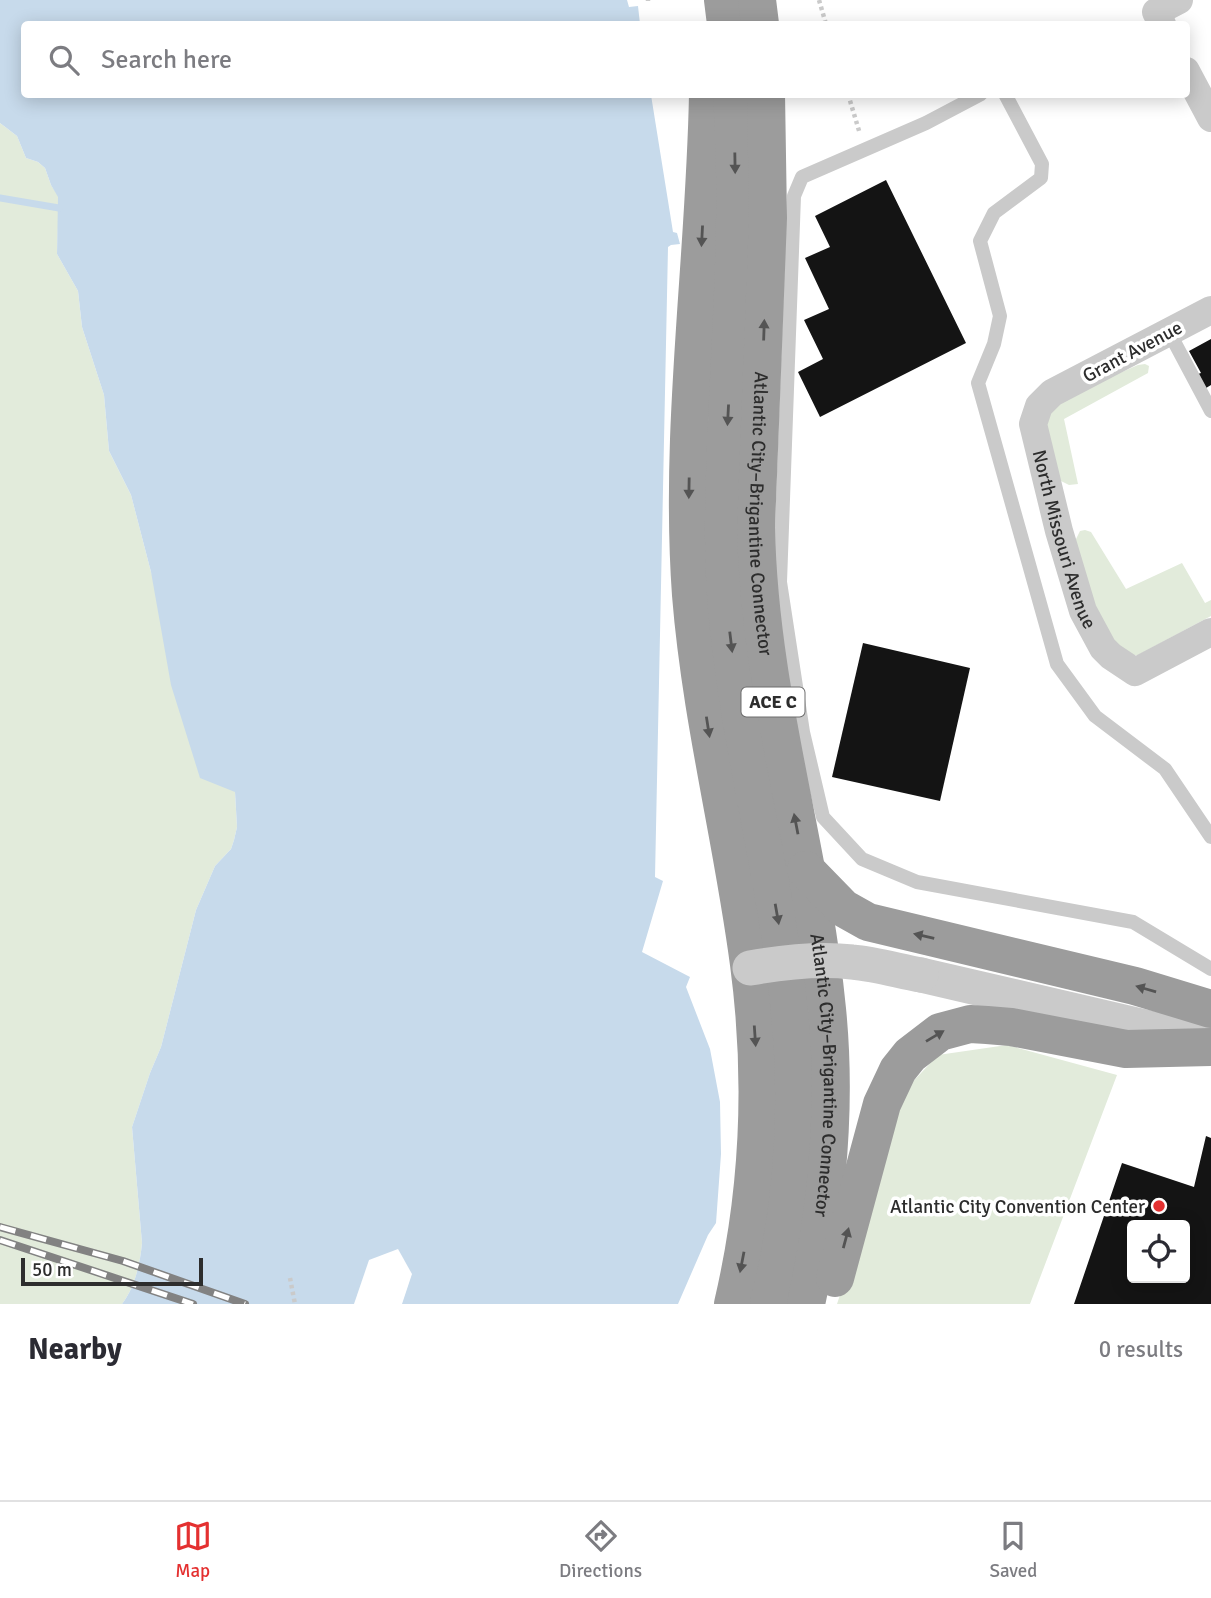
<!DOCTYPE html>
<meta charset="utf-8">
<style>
body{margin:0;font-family:Signika,sans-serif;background:#f2f2f3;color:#2b2b33}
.controls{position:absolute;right:21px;bottom:21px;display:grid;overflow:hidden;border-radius:7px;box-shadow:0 4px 18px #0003}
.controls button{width:63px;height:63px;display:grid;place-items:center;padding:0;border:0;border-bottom:2px solid #e1e1e2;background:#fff;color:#2b2b33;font:35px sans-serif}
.scale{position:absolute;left:21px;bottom:18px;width:182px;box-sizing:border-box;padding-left:7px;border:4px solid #2d2d2d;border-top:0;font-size:19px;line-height:24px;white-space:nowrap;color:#2d2d2d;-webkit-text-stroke:5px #fff;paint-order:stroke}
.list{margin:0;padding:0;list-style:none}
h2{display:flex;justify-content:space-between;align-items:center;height:91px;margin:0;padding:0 28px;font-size:30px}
h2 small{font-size:23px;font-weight:400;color:#7c7c81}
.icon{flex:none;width:38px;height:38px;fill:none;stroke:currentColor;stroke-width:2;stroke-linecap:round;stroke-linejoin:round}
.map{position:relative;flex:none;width:1211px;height:1304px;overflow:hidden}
.search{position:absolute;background:#fff;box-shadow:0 4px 18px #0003;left:21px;right:21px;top:21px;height:77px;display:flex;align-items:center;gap:18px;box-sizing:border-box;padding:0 24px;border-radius:7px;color:#7c7c81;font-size:26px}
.sheet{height:196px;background:#fff}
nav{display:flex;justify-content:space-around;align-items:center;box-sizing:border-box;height:98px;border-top:2px solid #e1e1e2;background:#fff;font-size:19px;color:#7c7c81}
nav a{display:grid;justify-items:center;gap:4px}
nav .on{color:#e43030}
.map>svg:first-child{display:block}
.green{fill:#e2ebdb}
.water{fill:#c7daeb}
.pier{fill:#fff}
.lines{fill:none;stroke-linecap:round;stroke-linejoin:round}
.stream{stroke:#c7daeb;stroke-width:7}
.building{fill:#141414;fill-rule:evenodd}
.path{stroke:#cacaca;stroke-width:4.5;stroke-dasharray:3.5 3.5;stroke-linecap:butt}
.service{stroke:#cacaca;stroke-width:14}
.minor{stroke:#cacaca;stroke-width:28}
.tertiary{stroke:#cacaca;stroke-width:35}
.trunk{stroke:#9c9c9c;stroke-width:38}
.rail-casing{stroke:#828282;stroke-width:8}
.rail{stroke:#fff;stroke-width:5;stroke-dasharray:16;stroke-linecap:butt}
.tertiary-bridge{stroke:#cacaca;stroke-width:35}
.oneway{fill:#545454}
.poi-dot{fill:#e43030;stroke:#fff;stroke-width:2.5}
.labels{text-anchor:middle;stroke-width:7;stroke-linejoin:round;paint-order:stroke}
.shield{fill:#fff;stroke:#6c6c6c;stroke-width:2}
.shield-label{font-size:18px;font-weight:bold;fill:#2d2d2d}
.street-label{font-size:19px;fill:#2d2d2d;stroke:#fff}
.poi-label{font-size:19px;fill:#2d2d2d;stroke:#fff;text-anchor:end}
</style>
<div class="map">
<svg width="1211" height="1304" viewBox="0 0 1211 1304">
<rect width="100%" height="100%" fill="#fff"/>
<!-- green -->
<g class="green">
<path d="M0,123L17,136L26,158L38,162L45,168L51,185L59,197L57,254L78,291L82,327L104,395L109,451L131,495L151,572L235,792L237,827L234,840L231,849L215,866L196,910L161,1047L150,1073L132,1127L142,1243C140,1264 135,1287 122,1304H0Z"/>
<path d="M1145,364L1149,366L1148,373L1064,419L1078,484L1069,485L1059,480C1056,466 1046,435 1047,421C1047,402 1120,373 1138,365Z"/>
<path d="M1085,530L1091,532L1126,589L1182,563L1205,603L1211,600V616L1138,655H1130L1102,634L1074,543L1080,531Z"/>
<path d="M1007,1045L1117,1075L1030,1304H837L876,1186L905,1090L938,1055Z"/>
</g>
<!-- water -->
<path class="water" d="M0,0H627L629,7L638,6L640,24H24V94L651,95L673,232L677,233L680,244L671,245L668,247L655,877L663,881L642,952L690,977L686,987L710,1049L720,1102L721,1154L716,1223L708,1235L678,1304H122C135,1287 140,1264 142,1243L132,1127L150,1073L161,1047L196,910L215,866L231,849L234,840L237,827L235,792L200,778L171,685L151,572L131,495L109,451L104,395L82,327L78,291L57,254L58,197L51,185L45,168L38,162L26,158L17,136L0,123Z"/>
<!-- pier -->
<path class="pier" d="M398,1249L412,1274L402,1304H354L369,1260Z"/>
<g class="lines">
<!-- stream -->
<path class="stream" d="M0,198L59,208"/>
</g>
<!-- building -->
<g class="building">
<path d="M886,180L966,343L820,417L798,372L823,359L804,320L829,309L805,258L830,247L815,216Z"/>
<path d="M1211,339V385L1206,388L1198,374L1201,373L1189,351Z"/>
<path d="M863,643L970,668L940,801L832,777Z"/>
<path d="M1206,1136L1211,1138V1304H1074L1122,1163L1194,1187ZM1132,1225H1185V1278H1132Z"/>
</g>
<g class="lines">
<!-- path -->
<g class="path">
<path d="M648,0V1"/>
<path d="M819,0L826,24"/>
<path d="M848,94L860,134"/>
<path d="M290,1278L295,1304"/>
</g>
<!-- service -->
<g class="service">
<path d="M981,94L926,123L802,177L794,196L780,582L803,732L823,817L862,859L917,882L1133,922L1211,969"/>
<path d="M1005,94L1042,164L1041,178L994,213L980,241L1000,316L994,344L978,383L1057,664L1095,716L1165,769L1211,837"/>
<path d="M1169,332L1211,411"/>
</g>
<!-- minor -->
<g class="minor">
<path d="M1162,24L1156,12L1179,0"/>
<path d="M1186,71L1211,118"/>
<path id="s1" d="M1211,310L1052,393L1039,406L1033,424L1059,531L1083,611L1103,648L1111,656L1135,672L1211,632"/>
</g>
<!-- tertiary -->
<path class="tertiary" d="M921,975L1201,1040"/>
<!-- trunk -->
<g class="trunk">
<path d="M723,0L726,24"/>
<path d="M757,0L760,24"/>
<path d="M708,94C705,261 679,429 691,595C701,720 733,841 749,964C764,1077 759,1193 733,1304"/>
<path d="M732,94C739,196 733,298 728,400C725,469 721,539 727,608C738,738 774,865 788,994C800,1097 794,1204 769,1304"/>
<path id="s2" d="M766,94L768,218L756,527C759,693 811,846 827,1009C837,1109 827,1207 806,1304"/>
<path d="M806,870L843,908L868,922L1135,986L1211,1009"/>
<path d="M835,1278L882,1104L898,1070L910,1055L940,1032L970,1024L987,1025L1011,1027L1126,1049L1211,1047"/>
</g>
<!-- rail casing -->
<g class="rail-casing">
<g id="rail">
<path d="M0,1227L123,1261L245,1304"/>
<path d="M0,1240L193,1304"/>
</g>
</g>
<!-- rail -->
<use href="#rail" class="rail"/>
<!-- tertiary-bridge -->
<path class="tertiary-bridge" d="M750,968C784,962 818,958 852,962C875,964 899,971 921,975"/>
</g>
<!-- one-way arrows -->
<defs><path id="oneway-solid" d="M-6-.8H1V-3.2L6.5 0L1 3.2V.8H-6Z" transform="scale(1.75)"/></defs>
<g class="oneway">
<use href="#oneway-solid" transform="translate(735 163) rotate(89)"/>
<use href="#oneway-solid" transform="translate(702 236) rotate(93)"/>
<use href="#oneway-solid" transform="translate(764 330) rotate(-88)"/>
<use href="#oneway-solid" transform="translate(728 415) rotate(93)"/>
<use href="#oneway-solid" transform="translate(689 488) rotate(91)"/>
<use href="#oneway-solid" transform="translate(731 642) rotate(83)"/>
<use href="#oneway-solid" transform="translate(708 727) rotate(81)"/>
<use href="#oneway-solid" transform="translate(796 824) rotate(-101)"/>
<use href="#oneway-solid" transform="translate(777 914) rotate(80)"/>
<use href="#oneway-solid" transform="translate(924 936) rotate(-167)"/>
<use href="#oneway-solid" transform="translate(1146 989) rotate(-164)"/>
<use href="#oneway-solid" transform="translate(755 1036) rotate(86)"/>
<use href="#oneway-solid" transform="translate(935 1036) rotate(-31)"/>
<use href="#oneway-solid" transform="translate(846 1238) rotate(-75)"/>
<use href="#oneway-solid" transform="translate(742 1262) rotate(101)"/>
</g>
<!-- markers -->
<circle class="poi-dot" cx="1159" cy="1206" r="7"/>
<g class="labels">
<!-- shield labels -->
<rect class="shield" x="741.5" y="687.5" width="63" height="29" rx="5"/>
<g class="shield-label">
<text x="773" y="708">ACE C</text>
</g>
<!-- street labels -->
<g class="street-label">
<text transform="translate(1132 351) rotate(-28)" y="7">Grant Avenue</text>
<text dy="7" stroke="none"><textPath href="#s2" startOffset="420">Atlantic City–Brigantine Connector</textPath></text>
<text dy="7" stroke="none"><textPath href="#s1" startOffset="336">North Missouri Avenue</textPath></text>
<text dy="7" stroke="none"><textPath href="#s2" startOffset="987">Atlantic City–Brigantine Connector</textPath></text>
</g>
<!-- poi labels -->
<g class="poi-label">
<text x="1145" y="1213">Atlantic City Convention Center</text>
</g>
</g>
</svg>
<div class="controls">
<button><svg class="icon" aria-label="locate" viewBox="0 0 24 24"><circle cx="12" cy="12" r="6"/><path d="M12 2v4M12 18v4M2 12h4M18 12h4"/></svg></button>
</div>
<div class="scale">50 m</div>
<div class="search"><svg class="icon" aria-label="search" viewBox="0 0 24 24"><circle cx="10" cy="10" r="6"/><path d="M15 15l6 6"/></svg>Search here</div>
</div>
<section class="sheet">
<h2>Nearby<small>0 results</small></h2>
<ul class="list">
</ul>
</section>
<nav>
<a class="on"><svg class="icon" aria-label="map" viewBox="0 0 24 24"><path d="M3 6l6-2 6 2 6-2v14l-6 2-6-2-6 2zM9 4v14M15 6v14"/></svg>Map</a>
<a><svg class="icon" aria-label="directions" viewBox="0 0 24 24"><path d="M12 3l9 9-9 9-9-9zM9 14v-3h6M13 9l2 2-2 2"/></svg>Directions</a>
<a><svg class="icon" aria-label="saved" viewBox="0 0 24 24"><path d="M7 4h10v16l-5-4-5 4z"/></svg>Saved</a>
</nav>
